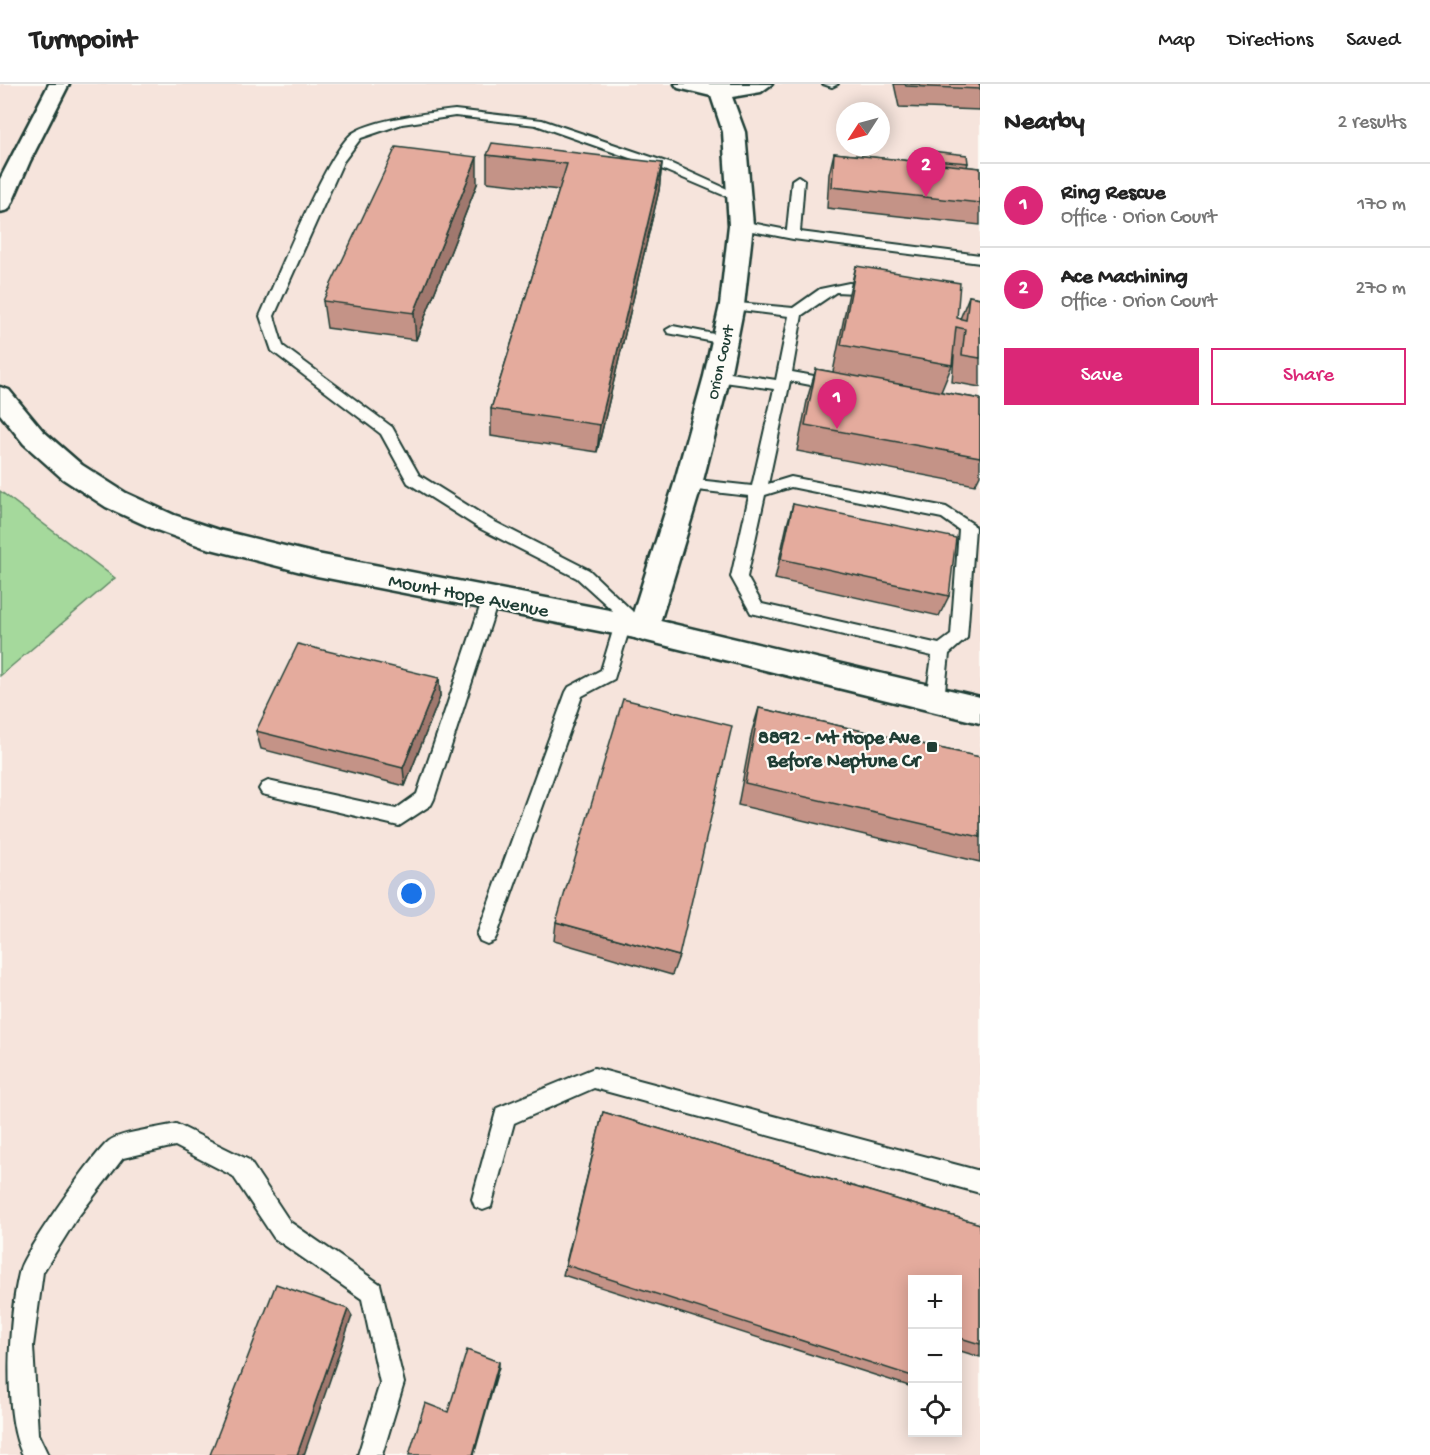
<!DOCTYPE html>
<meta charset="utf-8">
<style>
body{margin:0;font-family:"Gochi Hand",sans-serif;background:#f2f2f2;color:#222}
.controls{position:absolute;right:18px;bottom:18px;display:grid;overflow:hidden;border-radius:0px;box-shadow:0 3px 15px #0003}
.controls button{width:54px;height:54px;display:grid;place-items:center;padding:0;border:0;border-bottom:2px solid #e0e0e0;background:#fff;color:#222;font:30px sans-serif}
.compass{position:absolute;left:836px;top:18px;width:54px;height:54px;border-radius:50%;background:#fff;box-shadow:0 3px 15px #0003;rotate:234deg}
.you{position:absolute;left:412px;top:810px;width:21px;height:21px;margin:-15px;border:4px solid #fff;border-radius:50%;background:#1a73e8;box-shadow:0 0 0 9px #1a73e833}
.badge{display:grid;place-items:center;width:39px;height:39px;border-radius:50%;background:#db2777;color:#fff;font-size:20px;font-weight:700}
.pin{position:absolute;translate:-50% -50px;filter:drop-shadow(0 2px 3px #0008)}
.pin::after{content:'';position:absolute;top:32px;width:21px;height:18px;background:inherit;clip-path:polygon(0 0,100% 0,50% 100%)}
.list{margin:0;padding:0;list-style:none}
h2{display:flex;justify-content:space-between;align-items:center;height:78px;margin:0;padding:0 24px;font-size:26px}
h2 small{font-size:20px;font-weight:400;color:#767676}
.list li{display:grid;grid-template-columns:39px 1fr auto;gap:18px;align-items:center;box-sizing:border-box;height:84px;padding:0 24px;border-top:2px solid #e0e0e0}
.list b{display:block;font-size:22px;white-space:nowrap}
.list p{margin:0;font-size:20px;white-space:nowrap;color:#767676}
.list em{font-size:20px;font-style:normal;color:#767676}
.actions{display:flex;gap:12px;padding:18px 24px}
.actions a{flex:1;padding:14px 0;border:2px solid #db2777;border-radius:0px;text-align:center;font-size:21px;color:#db2777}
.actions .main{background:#db2777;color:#fff}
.icon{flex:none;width:33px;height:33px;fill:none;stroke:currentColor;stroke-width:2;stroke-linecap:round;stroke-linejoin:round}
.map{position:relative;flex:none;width:980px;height:1371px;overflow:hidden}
header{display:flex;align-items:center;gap:36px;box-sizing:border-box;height:84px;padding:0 30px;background:#fff;border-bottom:2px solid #e0e0e0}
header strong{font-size:28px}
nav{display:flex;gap:33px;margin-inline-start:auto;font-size:21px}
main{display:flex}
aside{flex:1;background:#fff}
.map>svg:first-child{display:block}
.built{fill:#f6e4dc;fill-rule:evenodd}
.green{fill:#a5d99c;stroke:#628b68;stroke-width:1.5}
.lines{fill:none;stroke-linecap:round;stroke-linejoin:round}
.lane-casing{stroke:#1f3d34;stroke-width:4}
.street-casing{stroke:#1f3d34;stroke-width:5}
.secondary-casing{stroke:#1f3d34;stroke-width:5}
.lane{fill:#fdfcf7;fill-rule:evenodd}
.street{fill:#fdfcf7;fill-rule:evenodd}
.secondary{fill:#fdfcf7;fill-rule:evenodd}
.wall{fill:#c49387;stroke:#1f3d34;stroke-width:1.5}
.shaded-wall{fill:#a0786e;stroke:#1f3d34;stroke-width:1.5}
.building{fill:#e4ab9d;stroke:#1f3d34;stroke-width:1.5}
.poi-dot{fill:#1f3d34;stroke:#fdfcf7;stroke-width:2}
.labels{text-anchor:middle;stroke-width:4.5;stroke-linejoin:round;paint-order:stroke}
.far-street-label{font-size:16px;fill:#1f3d34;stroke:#fdfcf7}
.street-label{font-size:20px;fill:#1f3d34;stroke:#fdfcf7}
.poi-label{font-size:20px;font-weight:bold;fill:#1f3d34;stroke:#fdfcf7;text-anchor:end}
</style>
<header>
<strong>Turnpoint</strong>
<nav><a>Map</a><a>Directions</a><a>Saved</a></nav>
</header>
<main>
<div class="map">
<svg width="980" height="1371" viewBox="0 0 980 1371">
<rect width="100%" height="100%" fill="#fdfcf7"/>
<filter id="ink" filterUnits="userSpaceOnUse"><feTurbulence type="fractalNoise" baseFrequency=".0167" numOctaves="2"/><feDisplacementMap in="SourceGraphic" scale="12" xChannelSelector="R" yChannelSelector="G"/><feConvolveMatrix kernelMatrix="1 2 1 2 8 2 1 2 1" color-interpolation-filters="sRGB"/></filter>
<g filter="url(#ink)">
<!-- built -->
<path class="built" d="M0,0H980V1371H0V592L114,494L0,407ZM845,27H881V63H845ZM912,1196H958V1348H912Z"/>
<!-- green -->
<path class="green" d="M0,407L115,494L0,592Z"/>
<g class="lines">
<!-- lane casing -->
<g class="lane-casing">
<g id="lane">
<path d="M823,0H838L832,3Z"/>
<path d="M455,26L542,36L672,80L745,113L743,116H735L664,86L536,41L455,32L402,40L361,54L343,78L274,232L283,262L392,343L419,391L491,436L589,486L651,545L649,550L643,551L630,543L614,595L582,612L497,851L494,857L487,860L480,857L477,851L566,608L569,603L601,586L615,540L621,534L577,494L479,444L408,399L381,350L272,267L260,232C276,197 327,67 353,49C374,35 429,29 455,26Z"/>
<path d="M798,92L804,96L800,148L980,171V179L793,155L737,144V138L741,137L787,146L792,96Z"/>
<path d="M849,199L875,202L882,206L875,210L836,208L802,231L792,288L836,296L843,301L836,306L790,297L768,400L791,393L946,423L973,440L975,444L967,554L949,570L944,615L941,620H929L926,615L932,572L751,529L731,493L749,412L688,405L680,400L688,395L752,402L774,305L717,297L710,292L717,287L776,296L789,232L732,225L727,224V218L793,224L820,205ZM791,403L942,434L959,446L951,551L939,560L762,520L747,493L765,411Z"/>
<path d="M673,242L724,252L731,256L724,260L668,249L666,246Z"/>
<path d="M491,508L499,514L434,715L431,721L399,742L262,710L259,705L262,700L268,697L396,725L417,710L483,514Z"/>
<path d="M594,984L980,1087V1109L594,1004L514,1039L491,1123L483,1126L475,1123L472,1115L497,1024Z"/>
<path d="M176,1040L249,1076L290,1138L380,1200L404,1299L382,1371H358L380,1299L362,1215L274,1154L233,1092L175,1062L123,1074L77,1134L43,1188L33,1262L38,1350L48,1371H23C2,1331 9,1230 20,1185C26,1166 93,1070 109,1057C121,1048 160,1044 176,1040Z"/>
</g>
</g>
<!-- street casing -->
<g class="street-casing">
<path id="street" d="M675,0H772L761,8L732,13L745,48L753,141L744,221L730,292L702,400L658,545L654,553L643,557L632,553L628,545L674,400L704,292L720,221L729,141L723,48L711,12L678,4Z"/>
</g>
<!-- secondary casing -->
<g class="secondary-casing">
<g id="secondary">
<path d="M49,0H69L30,77L11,121L8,126L0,128V95Z"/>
<path d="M0,303L9,306L43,347L82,381L126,409L174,431L219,446L317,470L635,531L980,613V639L635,554L317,492L203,463L154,445L106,423L63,395L24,360L0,330Z"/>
</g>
</g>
<!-- lane -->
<use href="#lane" class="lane"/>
<!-- street -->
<use href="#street" class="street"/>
<!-- secondary -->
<use href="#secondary" class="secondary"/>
</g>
<!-- wall -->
<g class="wall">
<path d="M894,0H980V26L899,23Z"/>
<path d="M922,66L968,79L967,83L980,84V141L827,124L829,90L834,69L920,78V74Z"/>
<path d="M487,71L662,79L659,106L597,368L491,352V325L559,106L487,98Z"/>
<path d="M477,100L416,256L327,244L323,217Z"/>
<path d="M856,182L957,234L960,235L969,212L980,214V303L952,298L954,272H953L952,281L941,308L980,315V391L975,401L797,367L808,312L816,285L833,288L849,209Z"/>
<path d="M793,420L949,512L939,532L775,495L787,441Z"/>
<path d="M439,594L440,613L405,702L261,665L256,647Z"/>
<path d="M759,624L980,673V778L738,721L752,647Z"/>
<path d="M556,838L679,872L672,891L554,857Z"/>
<path d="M603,1028L980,1140V1273L957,1266V1196H912V1303L563,1191Z"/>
</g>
<!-- shaded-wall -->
<g class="shaded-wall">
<path d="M477,73V100L416,256L414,229Z"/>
<path d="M662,79L659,106L597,368L600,341Z"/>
<path d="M439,594L440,613L405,702L403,684Z"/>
<path d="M348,1225L352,1232L304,1371H297Z"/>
<path d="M499,1278V1283L474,1371H473Z"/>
</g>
<!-- building -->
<g class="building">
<path d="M905,0H980V5L906,2Z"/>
<path d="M492,59L662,79L600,341L491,325L567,80L487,71Z"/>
<path d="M396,63L477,73L414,229L323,217Z"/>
<path d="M922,66L967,71L968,79L923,75Z"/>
<path d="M834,69L980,84V119L832,103Z"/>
<path d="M856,182L960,199L957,234L966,236L969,212L980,214V274L962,271L965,245L956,243L952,281L841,261Z"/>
<path d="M816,285L980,315V373L805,341Z"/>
<path d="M793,420L956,454L949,512L781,475Z"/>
<path d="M298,560L439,594L403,684L256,647Z"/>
<path d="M623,615L732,642L679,872L556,838Z"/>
<path d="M759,624L980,673V753L745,699Z"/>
<path d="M603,1028L980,1140V1260L957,1253V1196H912V1292L566,1181Z"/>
<path d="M276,1200L348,1225L297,1371H210Z"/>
<path d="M467,1266L499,1278L473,1371H409L425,1319L448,1328Z"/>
</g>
</g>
<!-- markers -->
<rect class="poi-dot" x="926" y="657" width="12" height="12" rx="3"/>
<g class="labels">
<!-- far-street labels -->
<g class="far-street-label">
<text transform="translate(719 278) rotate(-77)" y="6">Orion Court</text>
</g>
<!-- street labels -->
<g class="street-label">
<text transform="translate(469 510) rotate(11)" y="7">Mount Hope Avenue</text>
</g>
<!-- poi labels -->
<g class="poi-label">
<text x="920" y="659">8892 - Mt Hope Ave<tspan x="920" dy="23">Before Neptune Cr</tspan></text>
</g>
</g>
</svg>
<div class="controls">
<button>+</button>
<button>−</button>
<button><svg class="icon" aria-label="locate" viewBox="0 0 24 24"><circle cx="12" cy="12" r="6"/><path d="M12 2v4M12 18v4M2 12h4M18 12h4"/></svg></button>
</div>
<svg class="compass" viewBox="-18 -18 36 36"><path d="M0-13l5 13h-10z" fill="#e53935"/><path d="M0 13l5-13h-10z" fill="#767676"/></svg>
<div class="you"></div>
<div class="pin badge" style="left:837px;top:345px">1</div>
<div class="pin badge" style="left:926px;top:113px">2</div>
</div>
<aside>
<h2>Nearby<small>2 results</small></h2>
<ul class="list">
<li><span class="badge">1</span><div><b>Ring Rescue</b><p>Office · Orion Court</p></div><em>170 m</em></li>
<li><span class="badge">2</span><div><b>Ace Machining</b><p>Office · Orion Court</p></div><em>270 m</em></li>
</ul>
<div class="actions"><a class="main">Save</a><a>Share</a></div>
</aside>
</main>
